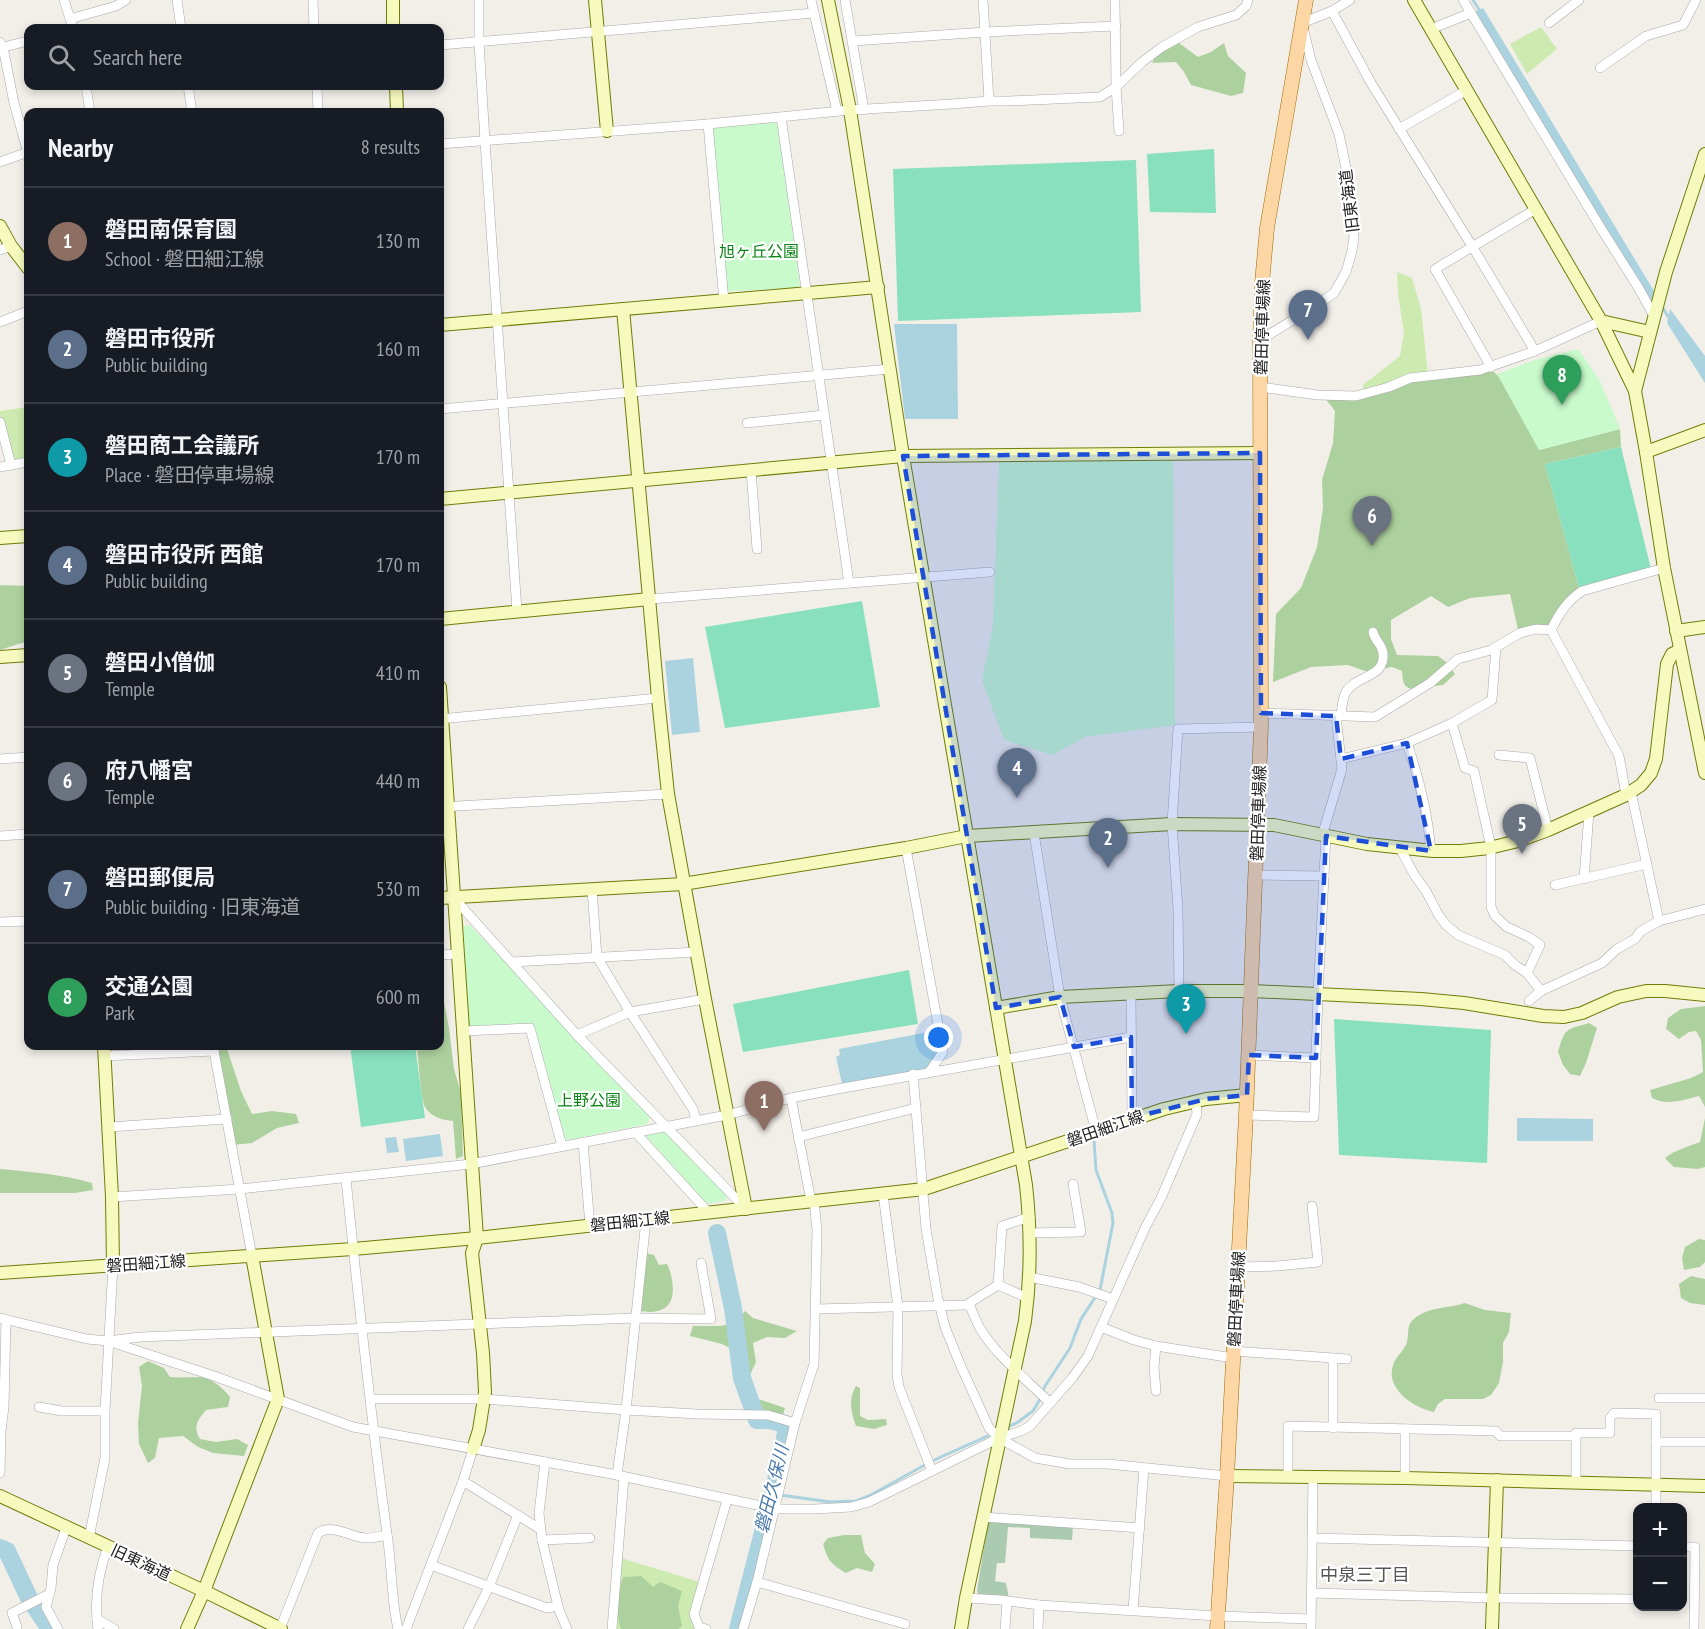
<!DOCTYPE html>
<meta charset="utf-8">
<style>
body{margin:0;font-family:"PT Sans Narrow","Noto Sans JP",sans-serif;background:#242831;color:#f1f3f6}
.controls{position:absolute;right:18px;bottom:18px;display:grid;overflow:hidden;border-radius:12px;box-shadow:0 3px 9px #0003}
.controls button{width:54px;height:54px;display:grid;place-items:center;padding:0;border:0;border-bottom:2px solid #363941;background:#171b24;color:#f1f3f6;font:30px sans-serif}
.you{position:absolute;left:939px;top:1038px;width:21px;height:21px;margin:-15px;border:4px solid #fff;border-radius:50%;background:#1a73e8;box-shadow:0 0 0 9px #1a73e833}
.badge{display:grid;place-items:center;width:39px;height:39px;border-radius:50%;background:#db2777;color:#fff;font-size:20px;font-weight:700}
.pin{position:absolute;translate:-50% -50px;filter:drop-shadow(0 2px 3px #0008)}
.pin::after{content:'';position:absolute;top:32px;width:21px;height:18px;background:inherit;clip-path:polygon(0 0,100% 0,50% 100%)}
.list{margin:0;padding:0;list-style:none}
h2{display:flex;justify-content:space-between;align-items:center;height:78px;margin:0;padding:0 24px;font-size:26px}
h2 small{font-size:20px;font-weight:400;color:#9ea1a6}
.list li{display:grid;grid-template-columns:39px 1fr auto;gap:18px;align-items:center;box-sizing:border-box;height:108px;padding:0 24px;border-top:2px solid #363941}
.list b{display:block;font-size:22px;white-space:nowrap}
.list p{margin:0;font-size:20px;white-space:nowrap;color:#9ea1a6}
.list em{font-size:20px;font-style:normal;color:#9ea1a6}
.icon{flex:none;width:33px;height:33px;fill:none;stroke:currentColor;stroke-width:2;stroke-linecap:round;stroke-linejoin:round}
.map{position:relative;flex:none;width:1705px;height:1629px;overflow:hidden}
.search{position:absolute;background:#171b24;box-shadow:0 3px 9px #0003;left:24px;top:24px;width:420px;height:66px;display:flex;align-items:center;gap:15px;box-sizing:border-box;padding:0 21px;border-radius:12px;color:#9ea1a6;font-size:22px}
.panel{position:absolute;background:#171b24;box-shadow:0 3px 9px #0003;left:24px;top:108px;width:420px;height:942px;border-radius:12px}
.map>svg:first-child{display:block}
.grass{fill:#cdebb0}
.forest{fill:#add19e}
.cemetery{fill:#aacbaf}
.park{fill:#c8facc}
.pitch{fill:#88e0be}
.water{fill:#aad3df}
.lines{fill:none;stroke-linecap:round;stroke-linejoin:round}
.stream{stroke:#aad3df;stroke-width:3}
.river{stroke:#aad3df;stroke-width:18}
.street-casing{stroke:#a9a9a9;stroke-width:10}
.secondary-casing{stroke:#707d05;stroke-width:14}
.primary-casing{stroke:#a06b00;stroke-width:15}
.street{stroke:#fff;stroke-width:9}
.secondary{stroke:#f7fabf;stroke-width:12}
.primary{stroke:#fcd6a4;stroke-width:14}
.marked{fill:#1d4ed8;fill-opacity:0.2;stroke:#1d4ed8;stroke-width:4.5;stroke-dasharray:12 8;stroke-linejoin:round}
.labels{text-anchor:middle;stroke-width:4.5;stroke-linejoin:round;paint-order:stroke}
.street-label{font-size:16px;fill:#222;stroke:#fff}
.park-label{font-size:16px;fill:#0c8416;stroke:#fff}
.water-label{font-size:18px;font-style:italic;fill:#4a7aab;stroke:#fff}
.neighbourhood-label{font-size:18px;fill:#555;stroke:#fff}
</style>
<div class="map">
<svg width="1705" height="1629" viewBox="0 0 1705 1629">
<rect width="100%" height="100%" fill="#f2efe9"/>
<!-- grass -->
<g class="grass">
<path d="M1541,27L1557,49L1527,74L1510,44Z"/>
<path d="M1397,272L1412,278L1421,309L1428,374L1363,393V385L1400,356L1404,333L1398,294Z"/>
<path d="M28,407V461L11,465L0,422V411Z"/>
<path d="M618,1557L703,1583L696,1629H612Z"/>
</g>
<!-- forest -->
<g class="forest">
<path d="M1179,43L1198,57L1211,52L1224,43L1228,56L1246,73L1243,93L1231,96L1191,85L1184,72L1176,62L1152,63L1159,51Z"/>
<path d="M1489,368C1512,385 1528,423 1539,450L1620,429L1621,447L1545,464L1579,588L1551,630L1536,629L1520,638L1510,594L1470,598L1448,607L1431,596L1391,620V639L1397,655L1438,656L1445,661L1455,674L1443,685L1412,689C1402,687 1403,679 1402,671L1392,667L1368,672L1348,665L1311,667L1273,682L1276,614L1301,588L1317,547L1323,508L1322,480L1333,443L1335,411L1321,393L1355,394L1421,374Z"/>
<path d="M0,585L28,586V641L0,650Z"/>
<path d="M440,981L449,1028L454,1069L461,1093L463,1156L456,1159L453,1121C442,1120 431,1117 425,1107C421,1100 418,1056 417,1046H440Z"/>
<path d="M1705,1006V1107L1699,1096C1683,1100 1667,1106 1652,1098L1650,1090L1691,1078L1703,1072L1701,1040L1696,1031L1689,1032L1679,1039L1666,1029L1668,1018L1681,1009Z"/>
<path d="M1589,1023L1597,1028L1586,1063L1580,1076L1570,1074L1563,1065L1558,1052C1565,1028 1565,1030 1589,1023Z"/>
<path d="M215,1046H226L241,1091L252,1114L272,1111L296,1114L299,1123L277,1128L252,1143L232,1145Z"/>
<path d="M1705,1118V1167L1698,1169L1674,1167L1665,1158C1675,1150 1687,1147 1700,1142Z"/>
<path d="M0,1169C31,1172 62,1174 92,1183L93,1190L75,1193H0Z"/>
<path d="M1699,1239L1705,1240V1262L1700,1267L1684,1270L1682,1258L1685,1247Z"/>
<path d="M645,1253L654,1255L659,1265L667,1264C673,1276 678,1302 663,1309C655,1313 647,1312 639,1311Z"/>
<path d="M1691,1276L1705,1279V1305L1690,1303L1681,1298L1679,1284Z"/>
<path d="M1465,1303L1485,1310L1511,1313L1509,1332L1503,1343V1362L1499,1383L1491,1395L1483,1399H1445L1438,1404L1434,1412C1414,1408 1385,1389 1393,1365C1395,1357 1405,1350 1407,1342C1410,1330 1405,1326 1416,1317C1430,1307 1449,1308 1465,1303Z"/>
<path d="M745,1311L753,1318L797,1331L785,1338L767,1337L753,1343L756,1362L749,1377L755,1398L785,1408L782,1418L757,1420L749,1398L736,1373L738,1352L722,1344L690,1336L693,1326H720L734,1323Z"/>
<path d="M148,1361L164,1368L170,1377C180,1378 189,1377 199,1377C211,1377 223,1388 230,1397L228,1407L206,1410C197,1421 193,1426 200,1439L216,1442L237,1439L248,1445L244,1456L213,1453L198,1447L183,1436L159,1438L155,1458L148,1463L139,1444L138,1423L142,1386L139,1367Z"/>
<path d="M856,1386L860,1388V1416L868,1420L886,1419L887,1425L874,1429L856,1426C851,1413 848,1399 856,1386Z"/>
<path d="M844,1535H861L865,1553L875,1564L872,1572L857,1568L846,1573C831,1564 828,1561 823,1544L828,1538Z"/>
<path d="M641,1576L653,1587L660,1582L682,1591L678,1606L682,1626L678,1629H621C615,1612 618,1594 623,1577Z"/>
</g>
<!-- cemetery -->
<path class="cemetery" d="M988,1522L1073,1526L1072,1540L1030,1538V1528L1008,1527L1005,1563H997L995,1581L1006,1583L1009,1598L979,1595L977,1591Z"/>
<!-- park -->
<g class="park">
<path d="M774,122L778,126L800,285L797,288L729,291L726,289L713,130L716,126Z"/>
<path d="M1578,349L1600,381L1620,429L1539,450L1497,374L1535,360Z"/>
<path d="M1173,460L1175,725L1085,737L1053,755L1004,740L982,680L993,625L999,462Z"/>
<path d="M470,925L650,1115L647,1124L569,1140L563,1137L533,1030L474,1029L467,1025L463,926Z"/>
<path d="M664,1130L728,1195L725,1201L707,1204L645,1135Z"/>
</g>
<!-- pitch -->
<g class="pitch">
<path d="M1214,149L1216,213L1150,212L1147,154Z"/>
<path d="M1136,160L1141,312L898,321L893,169Z"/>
<path d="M1621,447L1651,569L1579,588L1545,464Z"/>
<path d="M862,601L880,707L725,728L705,627Z"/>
<path d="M909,970L918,1024L743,1052L733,1004Z"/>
<path d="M1334,1019L1491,1030L1487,1163L1339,1155Z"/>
<path d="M350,1046H415L425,1118L361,1127Z"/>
</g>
<!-- water -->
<g class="water">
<path d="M1483,8L1654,291L1651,301H1645L1474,12Z"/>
<path d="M1670,309L1705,356V383L1667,323Z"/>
<path d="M894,324H957L958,419H905Z"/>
<path d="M693,658L700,732L672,735L665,661Z"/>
<path d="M939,1030L943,1049L933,1067L843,1088L836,1057L840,1055L839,1049Z"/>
<path d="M1517,1118L1593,1119V1141H1517Z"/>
<path d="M440,1134L443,1156L406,1161L403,1139Z"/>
<path d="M396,1137L399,1152L387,1153L385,1138Z"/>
</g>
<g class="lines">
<!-- stream -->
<g class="stream">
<path d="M1473,0L1480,11"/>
<path d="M1661,305L1669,318"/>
<path d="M1006,1428L1018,1422L1033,1411L1039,1401L1045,1386L1070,1348L1081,1319L1100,1290L1113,1223L1112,1213L1096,1170L1094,1140"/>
<path d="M773,1494L830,1502L856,1501L869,1496L932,1461L992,1434"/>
</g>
<!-- river -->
<g class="river">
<path d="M717,1233L733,1308L742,1378L757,1420H769L786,1424L787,1428L773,1494L738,1629"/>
<path d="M0,1548L7,1551L29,1598L50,1629"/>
</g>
<!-- street casing -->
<g class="street-casing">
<g id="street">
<path d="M64,0L73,28"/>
<path d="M177,0L181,28"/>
<path d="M313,0L314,28"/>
<path d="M479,0V42L485,141L517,611"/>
<path d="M811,0L837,111"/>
<path d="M845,0L864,110"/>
<path d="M983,0L989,101"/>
<path d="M1115,0L1116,87L1119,131"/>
<path d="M1463,0L1602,230L1638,287L1654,316"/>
<path d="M1332,11L1371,83L1472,246L1535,351"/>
<path d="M70,19L116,6L126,0"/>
<path d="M1549,23L1579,0"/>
<path d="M1431,29L1471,13"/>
<path d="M853,41L986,32L1116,26"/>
<path d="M0,42L3,47L14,103L28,153"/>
<path d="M440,45L814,13"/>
<path d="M0,48L28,41"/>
<path d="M1600,68L1646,36L1683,25L1696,0"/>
<path d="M86,86L90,112"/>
<path d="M188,86L192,112"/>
<path d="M317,86L318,112"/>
<path d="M781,117L849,583"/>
<path d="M708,124L724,301"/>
<path d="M1399,129L1467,90"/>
<path d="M440,144L708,124L850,110L952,104L989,101H1009L1100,97L1116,87L1142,62L1162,47L1198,27L1236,15L1246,6L1248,0"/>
<path d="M0,162L28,152"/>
<path d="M0,250L11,246"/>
<path d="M0,322L28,311"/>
<path d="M1260,340L1316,306L1334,293L1346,272L1352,251L1354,237L1348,178L1339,134L1311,60L1302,23L1332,11L1350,0"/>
<path d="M1491,367L1435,269L1536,209"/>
<path d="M1260,387L1318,395L1356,396L1389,387L1410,378L1480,370L1535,351L1601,321"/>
<path d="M440,409L890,369"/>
<path d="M0,422L11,465"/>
<path d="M747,423L824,415"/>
<path d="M0,467L28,462"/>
<path d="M751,470L757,549"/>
<path d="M650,599L990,572"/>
<path d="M1551,630C1559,614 1567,601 1582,591L1664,568"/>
<path d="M1261,713L1375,717L1430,683L1458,659L1491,650L1520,633L1536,629L1551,630L1619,756L1626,795"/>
<path d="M1341,716C1342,708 1342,699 1346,692C1356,675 1386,678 1383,653C1382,644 1375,641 1373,632"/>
<path d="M440,719L658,698"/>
<path d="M1452,723L1465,768L1474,771L1491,847V907L1495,916L1507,927L1529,937L1540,945L1527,973"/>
<path d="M1407,743C1419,778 1428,814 1431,851"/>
<path d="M1499,755L1530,758L1548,830"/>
<path d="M0,759L28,757"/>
<path d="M1341,759L1407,743L1452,723L1492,700L1496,647"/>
<path d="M1631,792L1659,921"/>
<path d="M440,807L668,794"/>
<path d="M1034,833L1060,997L1096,1131"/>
<path d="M0,836L28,834"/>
<path d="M1322,836L1342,769L1336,716"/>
<path d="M906,848L943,1052L930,1071"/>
<path d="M1400,848L1415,876L1426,891L1438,914L1446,925L1458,935L1505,955L1515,965L1527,973L1541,991"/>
<path d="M1256,875L1324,876"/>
<path d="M1584,879L1589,812"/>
<path d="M1555,885L1647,864"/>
<path d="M592,889L597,957L630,1012L693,1109L696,1120"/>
<path d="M453,897L577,1035L746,1209"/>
<path d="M0,922L28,921"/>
<path d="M440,955L457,954"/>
<path d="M512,962L696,952"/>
<path d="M1179,991L1178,909L1172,824L1178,729L1261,727"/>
<path d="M1131,993L1132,1118"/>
<path d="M1529,1001L1541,991L1602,963L1617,949L1635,939L1641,931L1659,921L1705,909"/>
<path d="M463,1031L530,1028L562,1146"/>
<path d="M577,1035L630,1012L705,999"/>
<path d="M213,1046L252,1256"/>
<path d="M1249,1055L1316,1058"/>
<path d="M104,1056L214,1051"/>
<path d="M913,1074L926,1229L938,1299L945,1327L960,1364L989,1428L999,1438L1035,1458L1070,1464H1108L1227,1476"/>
<path d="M791,1098L811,1201"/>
<path d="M1246,1115L1314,1117L1318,995L1326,836"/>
<path d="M109,1127L227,1119"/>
<path d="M635,1132L709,1213"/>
<path d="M798,1137L916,1108"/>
<path d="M583,1142L590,1226"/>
<path d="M346,1179C358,1297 371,1416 387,1534C392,1565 391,1598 398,1629"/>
<path d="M883,1194L898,1307L897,1374L899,1387L932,1471"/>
<path d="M112,1197L240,1189L471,1164L727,1115L791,1098L843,1088L1131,1037"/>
<path d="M1030,1233L1081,1232L1073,1184"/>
<path d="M1238,1267L1277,1266L1318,1262L1312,1206"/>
<path d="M1029,1277L1079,1287L1113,1299"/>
<path d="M998,1285L1002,1226L1030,1217"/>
<path d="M969,1304C973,1312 976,1322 981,1330C999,1358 1026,1379 1050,1403"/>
<path d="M816,1309L966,1305L998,1285L1028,1298"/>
<path d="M0,1318L87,1339L108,1341L140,1337L635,1318L711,1319L701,1263"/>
<path d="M1101,1327L1134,1340L1156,1346L1233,1358"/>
<path d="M108,1341L214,1376L353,1427L617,1475L775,1509H815L851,1507L869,1502L999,1438L1021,1431L1030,1426L1073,1377L1088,1356L1145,1228L1161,1198L1197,1114L1196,1101"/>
<path d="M1233,1351L1347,1359"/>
<path d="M1333,1358V1428"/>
<path d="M1156,1391L1154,1367L1156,1346"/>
<path d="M1659,1398H1705"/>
<path d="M371,1399H484L626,1410L697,1414L768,1415L795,1423"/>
<path d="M39,1407L62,1411H105"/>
<path d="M1576,1436V1433H1610V1418L1614,1413L1656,1414V1508"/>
<path d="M1656,1442H1705"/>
<path d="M545,1462L539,1513L542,1540L590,1538"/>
<path d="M0,1473L1,1431L4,1407L6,1319"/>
<path d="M617,1475L626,1410L646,1220"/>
<path d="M1288,1476V1426L1496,1431L1500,1436H1576V1483"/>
<path d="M1405,1478V1429"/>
<path d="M463,1481L540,1529"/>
<path d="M983,1517L1140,1528"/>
<path d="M89,1538L105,1458V1411L113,1265"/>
<path d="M1312,1538L1638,1546"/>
<path d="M542,1540L559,1610L567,1629"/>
<path d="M1682,1547H1695L1694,1629"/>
<path d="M431,1565L547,1608L558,1606"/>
<path d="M757,1582L905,1624"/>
<path d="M1312,1593L1493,1598L1638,1599"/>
<path d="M966,1598L1001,1600L1039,1605L1217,1616L1311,1619"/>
<path d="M1133,1610L1144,1468"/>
<path d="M97,1619L114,1629"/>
<path d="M17,1627L12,1613L49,1594"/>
<path d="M58,1629L46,1607L51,1588L53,1565L66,1528"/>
<path d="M98,1629C94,1601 98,1573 108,1546"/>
<path d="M280,1629L318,1533C333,1523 352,1538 367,1538C374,1538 381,1536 387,1535"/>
<path d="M406,1629L463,1481L473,1449"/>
<path d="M468,1629L489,1587L518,1515"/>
<path d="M612,1629L624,1477"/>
<path d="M706,1629L699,1627L694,1614L727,1500"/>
<path d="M743,1629L757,1582L795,1423L814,1364L817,1230L814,1201"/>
<path d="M1005,1629L1007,1601"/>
<path d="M1038,1629L1039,1605"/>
<path d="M1311,1629L1313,1477"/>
</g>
</g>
<!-- secondary casing -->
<g class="secondary-casing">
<g id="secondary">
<path d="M393,0V28"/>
<path d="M595,0L607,131"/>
<path d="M828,0L850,110L903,456L1026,1185C1031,1230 1031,1276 1025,1321L966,1598L961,1629"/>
<path d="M1414,0L1601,321L1635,391L1646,452L1664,568L1705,773"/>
<path d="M396,86L397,112"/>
<path d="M0,226L11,246L28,268"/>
<path d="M623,309L658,698L668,794L705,999L746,1209"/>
<path d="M1601,321L1650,332"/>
<path d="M440,325L878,287"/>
<path d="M1635,391L1666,272L1705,154"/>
<path d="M1646,452L1705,430"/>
<path d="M440,499L903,456L1260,453"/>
<path d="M0,538L28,536"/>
<path d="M440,619L650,599"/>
<path d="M1676,631L1705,627"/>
<path d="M0,657L28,655"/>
<path d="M440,687L477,1238L472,1253L483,1353L485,1392L479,1430L473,1449"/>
<path d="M440,898L683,884L906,848L967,836L1172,824L1274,825L1367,844L1433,851H1461L1489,848L1518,841L1548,830L1626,795L1641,785L1651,773L1656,759L1667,664L1672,654L1680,650"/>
<path d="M996,1008L1060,997L1179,991H1252L1421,999L1464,1003L1543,1016L1564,1017L1582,1013L1618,997L1646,991H1665L1705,995"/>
<path d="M104,1046L112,1197L113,1265"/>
<path d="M0,1273L353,1249L477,1238L924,1189L1164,1109L1206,1099L1247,1095"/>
<path d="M1227,1476L1405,1478L1705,1486"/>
<path d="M0,1496L204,1591L281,1629"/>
<path d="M187,1629L204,1591L278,1399L252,1256"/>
<path d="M1492,1629L1497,1480"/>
</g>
</g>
<!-- primary casing -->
<g class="primary-casing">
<path id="primary" d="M1217,1629L1227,1476L1246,1115L1261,727L1260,340L1262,283L1267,228L1306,0"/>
</g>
<!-- street -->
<use href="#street" class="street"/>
<!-- secondary -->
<use href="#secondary" class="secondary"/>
<!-- primary -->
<use href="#primary" class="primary"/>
</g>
<!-- marked area -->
<path class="marked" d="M1260,453L1261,713L1336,716L1341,759L1407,743L1431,851L1326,836L1316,1058L1249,1055L1247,1095L1206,1099L1132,1118L1131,1037L1074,1047L1060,997L996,1008L903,456Z"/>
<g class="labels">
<!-- street labels -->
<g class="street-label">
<text transform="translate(1349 201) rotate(-97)" y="6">旧東海道</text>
<text transform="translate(1262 327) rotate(-88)" y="6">磐田停車場線</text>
<text transform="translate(1258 813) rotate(-88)" y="6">磐田停車場線</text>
<text transform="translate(1105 1128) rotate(-19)" y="6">磐田細江線</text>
<text transform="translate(630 1221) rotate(-6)" y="6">磐田細江線</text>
<text transform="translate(146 1263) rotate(-4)" y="6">磐田細江線</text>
<text transform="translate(1236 1299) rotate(-87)" y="6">磐田停車場線</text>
<text transform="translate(141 1562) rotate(25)" y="6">旧東海道</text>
</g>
<!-- park labels -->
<g class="park-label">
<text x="759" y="257">旭ヶ丘公園</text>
<text x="589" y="1106">上野公園</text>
</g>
<!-- water labels -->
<g class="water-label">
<text transform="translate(772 1489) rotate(-76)" y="6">磐田久保川</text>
</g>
<!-- neighbourhood labels -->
<g class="neighbourhood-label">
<text x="1365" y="1581">中泉三丁目</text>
</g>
</g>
</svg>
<div class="controls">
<button>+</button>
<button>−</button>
</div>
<div class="you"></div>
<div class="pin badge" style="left:764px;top:1131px;background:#8d6e63">1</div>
<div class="pin badge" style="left:1108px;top:868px;background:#5c6f8a">2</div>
<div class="pin badge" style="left:1186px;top:1034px;background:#0f9aa8">3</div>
<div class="pin badge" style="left:1017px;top:798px;background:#5c6f8a">4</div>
<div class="pin badge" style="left:1522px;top:854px;background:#6b7280">5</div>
<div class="pin badge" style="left:1372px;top:546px;background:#6b7280">6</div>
<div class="pin badge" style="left:1308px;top:340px;background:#5c6f8a">7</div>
<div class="pin badge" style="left:1562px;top:405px;background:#2e9e5b">8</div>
<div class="search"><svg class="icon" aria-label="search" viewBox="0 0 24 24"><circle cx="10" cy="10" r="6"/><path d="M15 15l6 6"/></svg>Search here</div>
<section class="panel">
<h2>Nearby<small>8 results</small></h2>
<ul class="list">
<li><span class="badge" style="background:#8d6e63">1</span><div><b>磐田南保育園</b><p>School · 磐田細江線</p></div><em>130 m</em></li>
<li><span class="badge" style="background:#5c6f8a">2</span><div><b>磐田市役所</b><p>Public building</p></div><em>160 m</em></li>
<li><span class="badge" style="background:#0f9aa8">3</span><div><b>磐田商工会議所</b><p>Place · 磐田停車場線</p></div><em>170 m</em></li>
<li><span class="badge" style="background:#5c6f8a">4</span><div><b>磐田市役所 西館</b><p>Public building</p></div><em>170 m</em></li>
<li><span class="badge" style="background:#6b7280">5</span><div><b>磐田小僧伽</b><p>Temple</p></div><em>410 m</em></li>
<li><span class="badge" style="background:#6b7280">6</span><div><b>府八幡宮</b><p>Temple</p></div><em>440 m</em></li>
<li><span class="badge" style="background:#5c6f8a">7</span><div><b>磐田郵便局</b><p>Public building · 旧東海道</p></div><em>530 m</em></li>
<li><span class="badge" style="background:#2e9e5b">8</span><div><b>交通公園</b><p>Park</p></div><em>600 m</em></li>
</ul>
</section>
</div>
